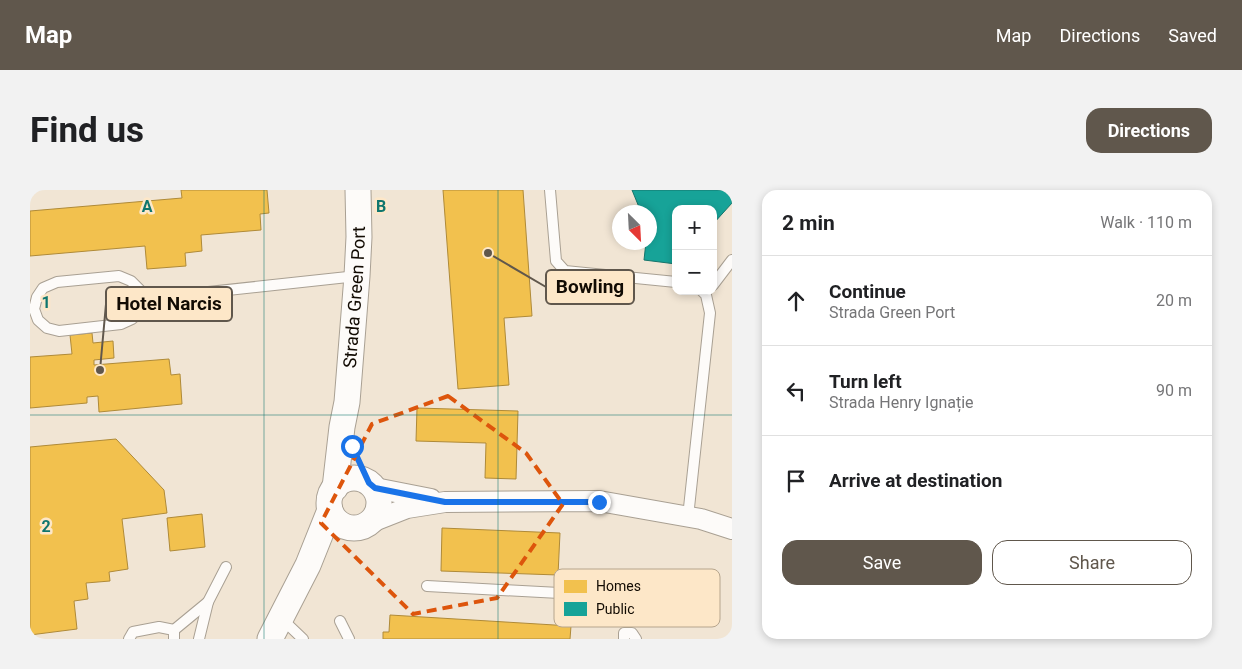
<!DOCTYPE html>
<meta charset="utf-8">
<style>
body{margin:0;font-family:Roboto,sans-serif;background:#f2f2f2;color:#202124}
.controls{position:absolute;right:15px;top:15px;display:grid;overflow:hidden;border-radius:10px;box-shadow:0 2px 8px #0003}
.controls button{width:45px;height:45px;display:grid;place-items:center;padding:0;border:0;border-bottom:1px solid #e0e0e0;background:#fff;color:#202124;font:25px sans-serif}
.compass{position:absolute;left:582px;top:15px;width:45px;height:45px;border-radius:50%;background:#fff;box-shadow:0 2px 8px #0003;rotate:156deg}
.stop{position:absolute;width:15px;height:15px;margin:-11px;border:4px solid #1a73e8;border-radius:50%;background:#fff}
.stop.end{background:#1a73e8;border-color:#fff;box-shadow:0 1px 5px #0008}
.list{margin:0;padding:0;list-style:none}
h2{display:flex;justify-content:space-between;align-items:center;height:65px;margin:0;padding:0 20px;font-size:21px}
h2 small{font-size:16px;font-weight:400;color:#757577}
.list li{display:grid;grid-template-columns:32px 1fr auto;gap:15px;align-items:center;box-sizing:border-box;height:90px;padding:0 20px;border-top:1px solid #e0e0e0}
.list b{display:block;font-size:19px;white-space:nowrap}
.list p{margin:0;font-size:16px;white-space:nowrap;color:#757577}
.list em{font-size:16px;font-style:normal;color:#757577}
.actions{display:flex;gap:10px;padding:15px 20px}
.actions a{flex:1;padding:11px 0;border:1px solid #60574c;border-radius:15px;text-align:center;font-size:18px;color:#60574c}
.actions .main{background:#60574c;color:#fff}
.icon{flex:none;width:28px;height:28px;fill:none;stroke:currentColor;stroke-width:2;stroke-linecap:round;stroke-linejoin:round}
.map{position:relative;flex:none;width:702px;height:449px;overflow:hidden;border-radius:15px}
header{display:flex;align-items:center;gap:30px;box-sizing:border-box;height:70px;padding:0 25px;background:#60574c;color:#fff}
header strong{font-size:24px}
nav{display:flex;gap:28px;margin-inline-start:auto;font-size:18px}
.intro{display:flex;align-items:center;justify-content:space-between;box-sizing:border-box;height:120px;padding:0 30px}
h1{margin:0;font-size:35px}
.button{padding:12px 22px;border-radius:15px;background:#60574c;color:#fff;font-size:18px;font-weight:700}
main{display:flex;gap:30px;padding:0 30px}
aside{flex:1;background:#fff;border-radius:15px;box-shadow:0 2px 8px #0003}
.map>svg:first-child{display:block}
.homes{fill:#f2c14e;stroke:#af8a38}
.public{fill:#17a398;stroke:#16756b}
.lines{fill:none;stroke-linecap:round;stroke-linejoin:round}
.service-casing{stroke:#a9a093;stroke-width:12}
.minor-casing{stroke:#a9a093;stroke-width:22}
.tertiary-casing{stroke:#a9a093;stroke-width:27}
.service{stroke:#fdfbf9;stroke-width:10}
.minor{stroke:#fdfbf9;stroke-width:20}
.tertiary{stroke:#fdfbf9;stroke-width:25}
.route{stroke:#1a73e8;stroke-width:6}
.marked{fill:none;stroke:#dd550c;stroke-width:4;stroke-dasharray:10 6;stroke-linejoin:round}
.grid{fill:none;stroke:#0f766e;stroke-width:1;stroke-opacity:0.55}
.labels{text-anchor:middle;stroke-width:5;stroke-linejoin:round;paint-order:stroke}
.street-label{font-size:18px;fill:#120b03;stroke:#fde7c8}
.key{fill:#fde7c8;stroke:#b6a58d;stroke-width:1}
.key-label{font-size:14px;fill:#120b03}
.grid-label{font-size:16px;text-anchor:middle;font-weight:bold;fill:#0f766e;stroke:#fde7c8;stroke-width:5;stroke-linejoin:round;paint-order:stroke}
.leader{fill:none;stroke:#60574c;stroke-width:2}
.callout-dot{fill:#60574c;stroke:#fde7c8;stroke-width:2}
.callout{fill:#fde7c8;stroke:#60574c;stroke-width:2}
.callout-label{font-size:19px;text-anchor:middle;font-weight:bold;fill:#120b03}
</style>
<header>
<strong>Map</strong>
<nav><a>Map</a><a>Directions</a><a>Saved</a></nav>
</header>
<div class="intro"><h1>Find us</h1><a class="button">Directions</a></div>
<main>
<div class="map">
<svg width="702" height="449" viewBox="0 0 702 449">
<rect width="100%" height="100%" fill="#f1e5d4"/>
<!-- homes -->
<g class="homes">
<path d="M151,0H237L239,23L230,24L231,40L171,45L172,61L155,63L156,76L117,79L115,56L0,66V21L152,8Z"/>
<path d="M413,0H493L502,126L474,128L479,195L428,199Z"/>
<path d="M62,143L63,153L83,151L84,168L64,170V175L139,169L141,185L150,184L152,214L69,222L68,206L57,207V213L0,218V167L42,164L40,145Z"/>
<path d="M387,218L488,221L486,289L455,288L456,253L386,251Z"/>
<path d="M86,249L134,300L137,323L92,329L98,379L79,382L80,391L56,393L58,409L44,411L47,439L0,445V257Z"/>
<path d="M172,324L175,357L140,361L137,328Z"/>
<path d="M412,338L530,343L528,385L411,381Z"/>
<path d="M360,425L541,436L540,449H353V442H359Z"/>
</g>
<!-- public -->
<path class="public" d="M602,0H702V13L683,34V19H646V74L614,70L616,52H620V22H611Z"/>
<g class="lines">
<!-- service casing -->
<g class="service-casing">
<g id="service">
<path d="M520,0L526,71L535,81L646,92"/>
<path d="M683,95L702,70"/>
<path d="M114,109L109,123L102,129L91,134L29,141L17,138L8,130L4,119L7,107L13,98L27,92L89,86L101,91L110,100L114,109L327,86"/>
<path d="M658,327L680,123L676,105L672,101"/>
<path d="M397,396L567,405"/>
<path d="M251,428L273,449"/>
<path d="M310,431L319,449"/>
<path d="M144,440L178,412L196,377"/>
<path d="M99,449L103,442L129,437L144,440V449"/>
<path d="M169,449L178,412"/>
<path d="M594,449V443H602L606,449"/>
</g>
</g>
<!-- minor casing -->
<g class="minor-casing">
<g id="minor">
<path d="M345,298L401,309"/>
<path d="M339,333L377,318L415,312L569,311L671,329L702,339"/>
</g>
</g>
<!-- tertiary casing -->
<g class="tertiary-casing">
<g id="tertiary">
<circle cx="324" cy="313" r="25"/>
<path id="s1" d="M305,298L312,237L317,212L327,86L329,47L328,0"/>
<path d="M240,449L278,375L300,320"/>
</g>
</g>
<!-- service -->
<use href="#service" class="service"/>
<!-- minor -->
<use href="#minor" class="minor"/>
<!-- tertiary -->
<use href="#tertiary" class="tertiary"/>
</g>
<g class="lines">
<!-- route -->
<path class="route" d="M322,256L339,293L345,298L415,312H569"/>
</g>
<!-- marked area -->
<path class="marked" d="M418,206L496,263L533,314L467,408L383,424L291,333L342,234Z"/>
<!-- grid -->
<path class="grid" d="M234,0V449M468,0V449M0,225H702"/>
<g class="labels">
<!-- street labels -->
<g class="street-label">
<text dy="6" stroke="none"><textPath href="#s1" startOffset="192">Strada Green Port</textPath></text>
</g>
</g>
<!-- legend -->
<rect x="524" y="379" width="166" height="58" rx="8" class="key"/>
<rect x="534" y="390" width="23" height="13" fill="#f2c14e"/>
<rect x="534" y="412" width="23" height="14" fill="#17a398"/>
<g class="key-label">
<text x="566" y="401">Homes</text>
<text x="566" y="424">Public</text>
</g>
<g class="grid-label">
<text x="117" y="22">A</text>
<text x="351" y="22">B</text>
<text x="16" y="118">1</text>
<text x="16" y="342">2</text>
</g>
<!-- callouts -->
<path class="leader" d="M458 63L516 97M70 180L76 114"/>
<g class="callout-dot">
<circle cx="458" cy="63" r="5"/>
<circle cx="70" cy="180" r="5"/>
</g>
<g class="callout">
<rect x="516" y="80" width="88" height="34" rx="5"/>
<rect x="76" y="97" width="126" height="34" rx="5"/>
</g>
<g class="callout-label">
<text x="560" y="103">Bowling</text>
<text x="139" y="120">Hotel Narcis</text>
</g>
</svg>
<div class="controls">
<button>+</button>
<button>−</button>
</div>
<svg class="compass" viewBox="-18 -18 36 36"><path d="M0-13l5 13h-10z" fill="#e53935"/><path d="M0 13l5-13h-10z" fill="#757577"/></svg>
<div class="stop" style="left:322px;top:256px"></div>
<div class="stop end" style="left:569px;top:312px"></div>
</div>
<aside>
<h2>2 min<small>Walk · 110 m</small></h2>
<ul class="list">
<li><svg class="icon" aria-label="ahead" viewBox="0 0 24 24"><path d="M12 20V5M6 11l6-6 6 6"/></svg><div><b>Continue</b><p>Strada Green Port</p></div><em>20 m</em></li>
<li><svg class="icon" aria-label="left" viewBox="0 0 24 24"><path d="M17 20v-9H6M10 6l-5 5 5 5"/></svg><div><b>Turn left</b><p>Strada Henry Ignație</p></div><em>90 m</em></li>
<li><svg class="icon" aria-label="arrive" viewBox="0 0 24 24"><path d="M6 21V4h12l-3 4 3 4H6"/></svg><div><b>Arrive at destination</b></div></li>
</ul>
<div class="actions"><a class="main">Save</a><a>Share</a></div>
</aside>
</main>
